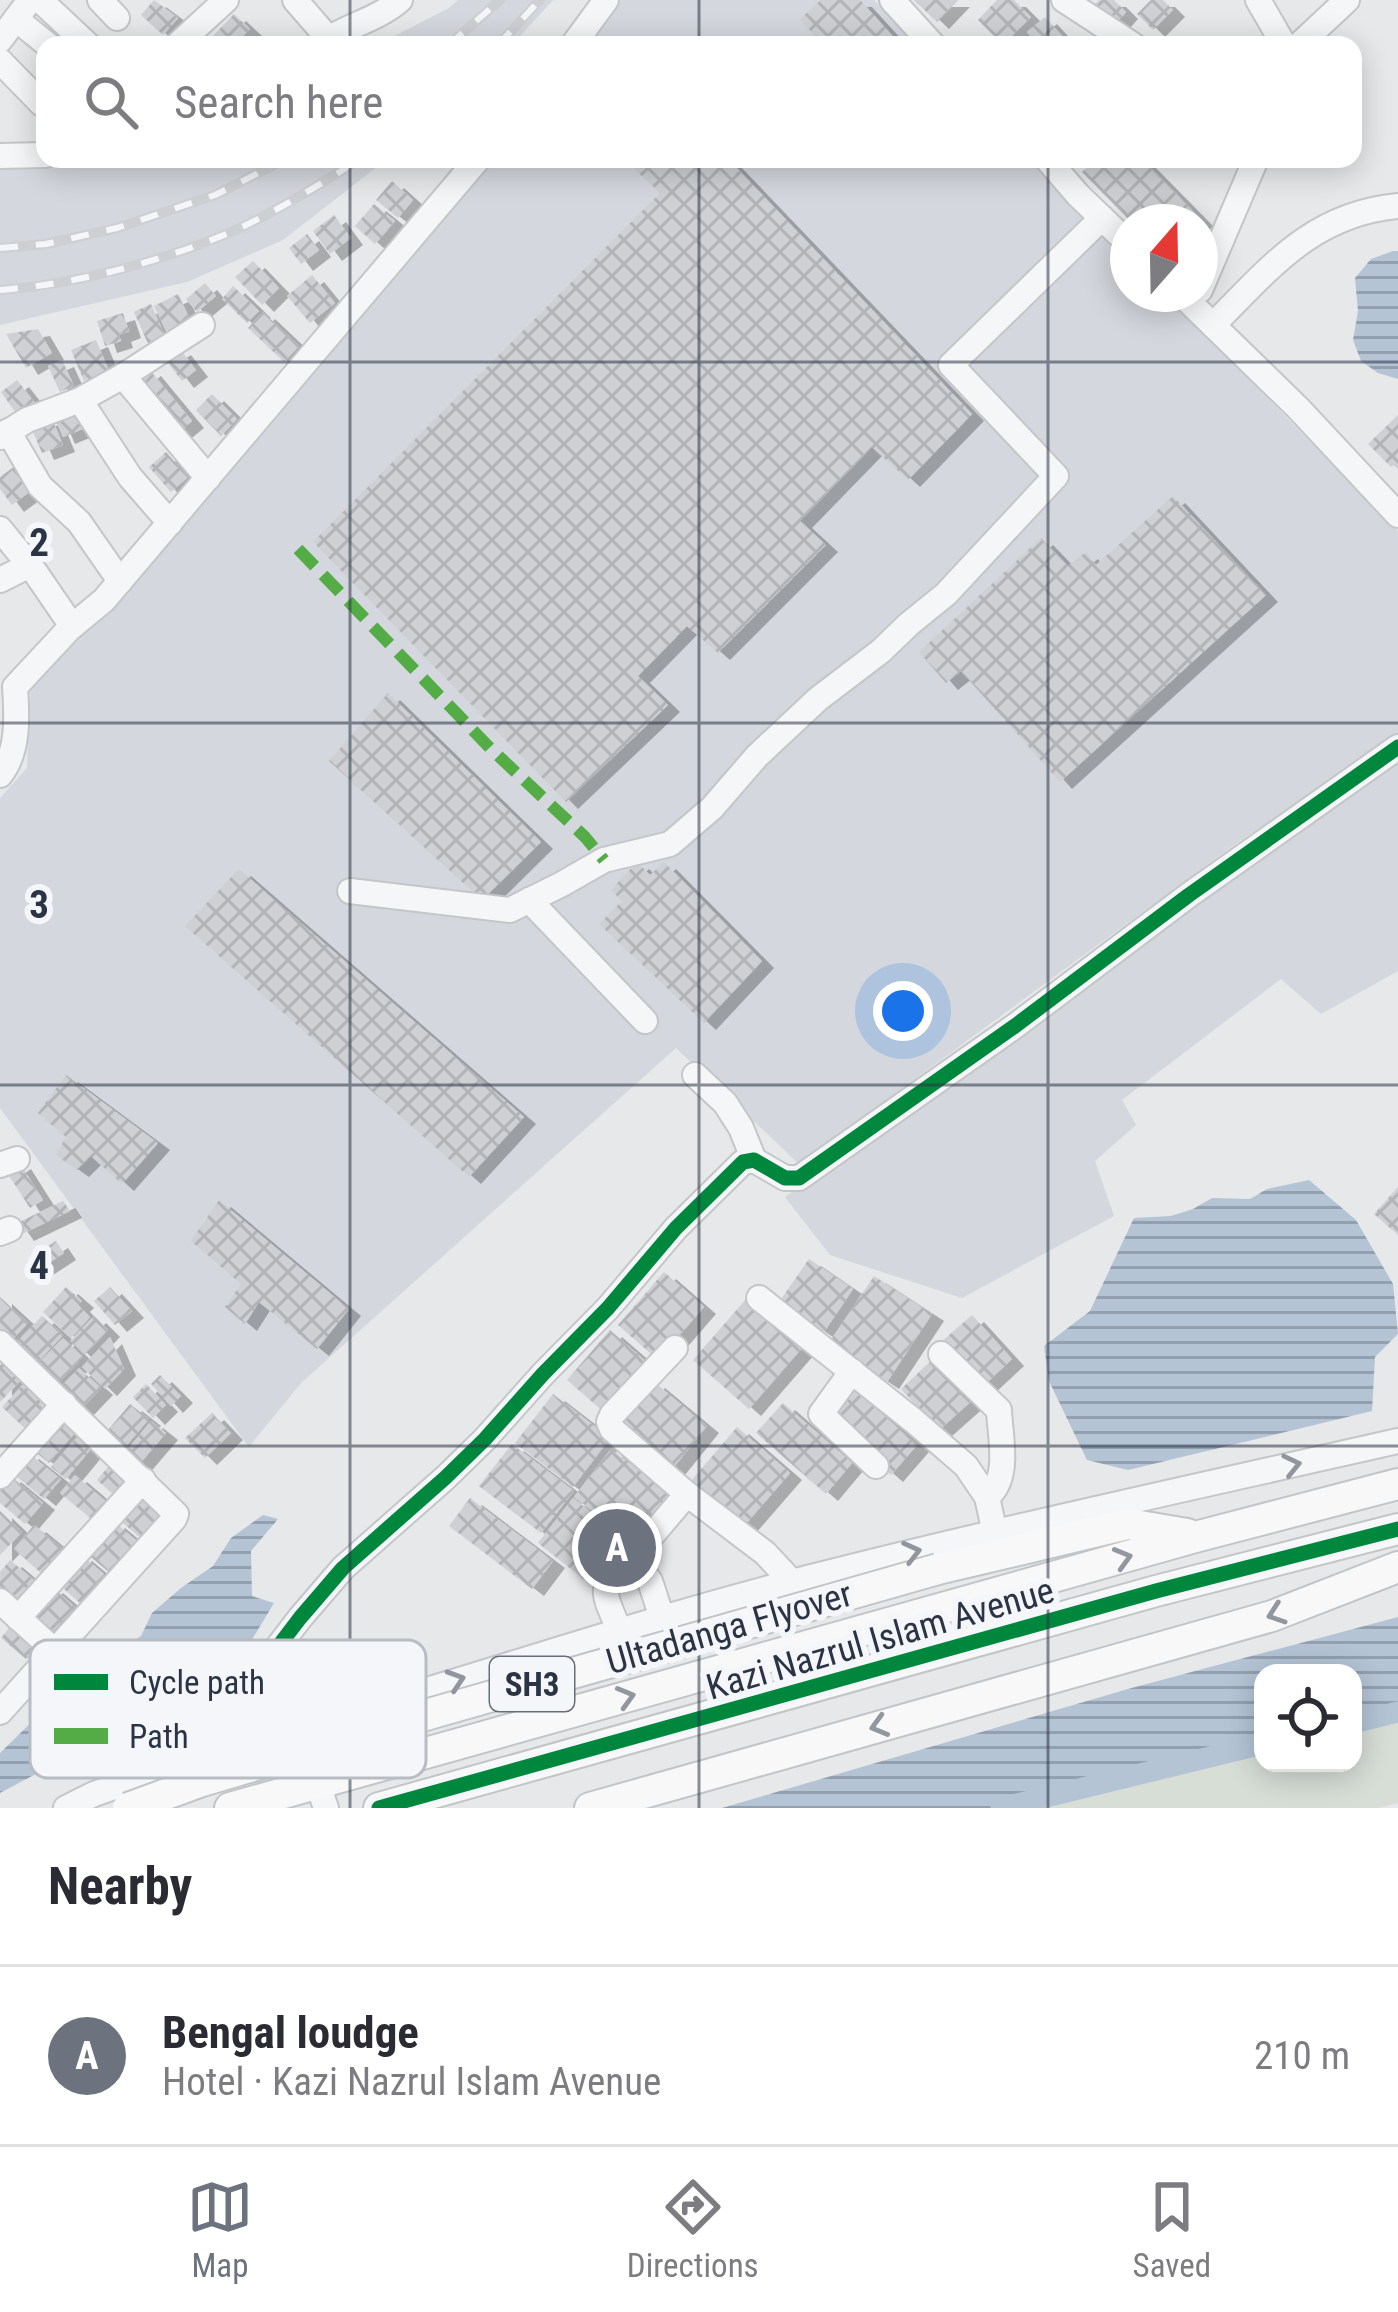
<!DOCTYPE html>
<meta charset="utf-8">
<style>
body{margin:0;font-family:"Roboto Condensed",sans-serif;background:#f2f2f3;color:#2b2b33}
.controls{position:absolute;right:36px;bottom:36px;display:grid;overflow:hidden;border-radius:24px;box-shadow:0 6px 30px #0003}
.controls button{width:108px;height:108px;display:grid;place-items:center;padding:0;border:0;border-bottom:3px solid #e1e1e2;background:#fff;color:#2b2b33;font:60px sans-serif}
.compass{position:absolute;left:1110px;top:204px;width:108px;height:108px;border-radius:50%;background:#fff;box-shadow:0 6px 30px #0003;rotate:20deg}
.you{position:absolute;left:903px;top:1011px;width:42px;height:42px;margin:-30px;border:9px solid #fff;border-radius:50%;background:#1a73e8;box-shadow:0 0 0 18px #1a73e833}
.badge{display:grid;place-items:center;width:78px;height:78px;border-radius:50%;background:#6c737f;color:#fff;font-size:39px;font-weight:700}
.pin{position:absolute;translate:-50% -50%;border:6px solid #fff;box-shadow:0 3px 12px #0006}
.list{margin:0;padding:0;list-style:none}
h2{display:flex;justify-content:space-between;align-items:center;height:156px;margin:0;padding:0 48px;font-size:51px}
h2 small{font-size:39px;font-weight:400;color:#7c7c81}
.list li{display:grid;grid-template-columns:78px 1fr auto;gap:36px;align-items:center;box-sizing:border-box;height:180px;padding:0 48px;border-top:3px solid #e1e1e2}
.list b{display:block;font-size:45px;white-space:nowrap}
.list p{margin:0;font-size:39px;white-space:nowrap;color:#7c7c81}
.list em{font-size:39px;font-style:normal;color:#7c7c81}
.icon{flex:none;width:66px;height:66px;fill:none;stroke:currentColor;stroke-width:2;stroke-linecap:round;stroke-linejoin:round}
.map{position:relative;flex:none;width:1398px;height:1808px;overflow:hidden}
.search{position:absolute;background:#fff;box-shadow:0 6px 30px #0003;left:36px;right:36px;top:36px;height:132px;display:flex;align-items:center;gap:30px;box-sizing:border-box;padding:0 42px;border-radius:24px;color:#7c7c81;font-size:45px}
.sheet{height:336px;background:#fff}
nav{display:flex;justify-content:space-around;align-items:center;box-sizing:border-box;height:168px;border-top:3px solid #e1e1e2;background:#fff;font-size:33px;color:#7c7c81}
nav a{display:grid;justify-items:center;gap:6px}
nav .on{color:#6c737f}
.map>svg:first-child{display:block}
.built{fill:#d4d7dd}
.green{fill:#d6ded6}
.water{fill:url(#water-rules)}
.lines{fill:none;stroke-linecap:round;stroke-linejoin:round}
.canal{stroke:#b4c4d5;stroke-width:21}
.building{fill:url(#building-cross-hatch);filter:url(#shadow)}
.minor-casing{stroke:#c4c6c8;stroke-width:28}
.major-casing{stroke:#c2c5c8;stroke-width:34}
.minor{stroke:#f5f6f7;stroke-width:24}
.major{stroke:#f8f8f8;stroke-width:30}
.rail-casing{stroke:#cecfd2;stroke-width:10}
.rail{stroke:#f4f6f9;stroke-width:6;stroke-dasharray:18;stroke-linecap:butt}
.major-bridge-casing{stroke:#c2c5c8;stroke-width:34;stroke-linecap:butt}
.major-bridge{stroke:#f8f8f8;stroke-width:30}
.quiet{stroke:#54ac47;stroke-width:12;stroke-dasharray:24 12;stroke-linecap:butt}
.cycleway-casing{stroke:#f4f6f9;stroke-width:22}
.cycleway{stroke:#00873e;stroke-width:15}
.oneway{stroke:#90959e}
.oneway2{stroke:#92969e}
.grid{fill:none;stroke:#2b3445;stroke-width:3;stroke-opacity:0.55}
.labels{text-anchor:middle;stroke-width:12;stroke-linejoin:round;paint-order:stroke}
.shield{fill:#f4f6f9;stroke:#676e7b;stroke-width:3}
.shield-label{font-size:33px;font-weight:bold;fill:#2b3445}
.street-label{font-size:36px;fill:#2b3445;stroke:#f4f6f9}
.key{fill:#f4f6f9;stroke:#b8bcc3;stroke-width:3}
.key-label{font-size:33px;fill:#2b3445}
.grid-label{font-size:39px;text-anchor:middle;font-weight:bold;fill:#2b3445;stroke:#f4f6f9;stroke-width:12;stroke-linejoin:round;paint-order:stroke}
</style>
<div class="map">
<svg width="1398" height="1808" viewBox="0 0 1398 1808">
<defs>
<pattern id="water-rules" width="6" height="5" patternUnits="userSpaceOnUse" patternTransform="scale(3)"><rect width="6" height="5" fill="#b4c4d5"/><path d="M0 2.5h6" fill="none" stroke="#93a0af"/></pattern>
<pattern id="building-cross-hatch" width="8" height="8" patternUnits="userSpaceOnUse" patternTransform="scale(3)"><rect width="8" height="8" fill="#ced0d3"/><path d="M0 0l8 8M0 8l8-8" fill="none" stroke="#b1b3b6"/></pattern>
<filter id="shadow"><feDropShadow dx="12" dy="7" stdDeviation="0" flood-color="#0004"/></filter>
</defs>
<rect width="100%" height="100%" fill="#e6e8ea"/>
<!-- built -->
<g class="built">
<path d="M458,0H553L512,45H377L449,8Z"/>
<path d="M621,0H874L918,45H591Z"/>
<path d="M0,156L45,159H387L283,240L187,282L0,325Z"/>
<path d="M495,159H1030L1128,257V294H1165L1398,531V734L1234,845L799,1164L676,1048L301,1383L249,1447L0,1108V798L27,768L30,686L82,634L269,427Z"/>
<path d="M1398,757V971L1321,1014L1281,979L1122,1100L1136,1125L1095,1161L1114,1216L962,1298L830,1255L785,1197L1025,1028Z"/>
</g>
<!-- green -->
<path class="green" d="M1398,1714V1803L1378,1808H1025L1263,1748V1763H1353V1726Z"/>
<!-- water -->
<g class="water">
<path d="M1393,251H1398V379L1378,373L1361,361L1353,340L1358,311L1355,278L1371,259Z"/>
<path d="M1309,1180L1356,1220L1393,1284L1398,1334L1375,1357L1372,1411L1128,1470L1087,1460L1049,1381L1044,1346L1090,1311L1134,1218L1171,1216L1193,1209L1212,1198L1250,1199L1267,1189Z"/>
<path d="M263,1515L278,1519L251,1551L252,1596L274,1603L242,1656L201,1712L109,1751L34,1775L0,1793V1753L85,1670L141,1636L152,1613L181,1588L213,1566L231,1538Z"/>
<path d="M1398,1617V1709L1353,1719V1673H1263V1740L998,1808H722L1128,1689Z"/>
</g>
<g class="lines">
<!-- canal -->
<g class="canal">
<path d="M1353,1723L1398,1712"/>
<path d="M1001,1808L1263,1744"/>
</g>
</g>
<!-- building -->
<g class="building">
<path d="M154,0L178,18L163,35L141,15Z"/>
<path d="M821,0H860L901,45H823L800,19Z"/>
<path d="M914,0H958L937,22Z"/>
<path d="M997,0H1014L1031,17L1003,45L978,20Z"/>
<path d="M1099,0H1114L1126,12L1110,30L1089,10Z"/>
<path d="M1151,0H1163L1173,10L1153,30L1137,14Z"/>
<path d="M234,14L250,29L234,45H220L212,37Z"/>
<path d="M1045,17L1064,38L1055,45H1038L1027,32Z"/>
<path d="M629,159H728L972,414L908,480L872,447L800,521L826,545L718,653L687,626L638,676L668,705L566,802L313,542L660,193L627,162Z"/>
<path d="M1096,159H1142L1201,219L1198,222H1131L1082,172Z"/>
<path d="M392,181L413,200L398,218L376,200Z"/>
<path d="M374,204L395,221L375,244L355,226Z"/>
<path d="M334,215L351,238L330,254L313,231Z"/>
<path d="M307,234L319,250L301,264L289,248Z"/>
<path d="M253,261L279,288L262,305L235,277Z"/>
<path d="M312,275L335,303L310,323L287,296Z"/>
<path d="M205,283L216,296L197,312L186,299Z"/>
<path d="M233,286L259,311L247,323L222,299Z"/>
<path d="M178,294L193,326L169,337L154,306Z"/>
<path d="M151,304L166,338L149,346L134,312Z"/>
<path d="M263,312L299,346L284,362L248,328Z"/>
<path d="M123,313L129,331L119,335L121,341L105,346L97,321Z"/>
<path d="M38,329L52,353L26,368L6,334Z"/>
<path d="M96,340L109,371L84,381L71,350Z"/>
<path d="M179,348L196,370L182,381L164,358Z"/>
<path d="M62,360L74,386L60,392L48,366Z"/>
<path d="M149,369L192,421L176,434L133,382Z"/>
<path d="M17,380L35,403L18,416L1,392Z"/>
<path d="M212,394L237,419L221,436L196,410Z"/>
<path d="M76,407L85,428L63,437L54,416Z"/>
<path d="M1398,415V469L1394,465L1391,467L1368,444Z"/>
<path d="M51,416L63,445L42,453L30,425Z"/>
<path d="M166,452L188,477L171,492L149,467Z"/>
<path d="M15,466L32,490L12,505L0,489V477Z"/>
<path d="M1173,496L1266,595L1060,782L961,671L946,683L919,652L1041,538L1068,566L1086,552L1096,565Z"/>
<path d="M388,693L541,842L482,900L329,761Z"/>
<path d="M637,862L650,875L664,862L762,961L704,1023L599,924L622,901L611,890Z"/>
<path d="M239,869L524,1117L469,1177L185,926Z"/>
<path d="M66,1075L158,1143L122,1184L91,1156L77,1170L56,1155L66,1137L38,1113Z"/>
<path d="M19,1162L43,1200L30,1208L6,1171Z"/>
<path d="M1398,1187V1235L1374,1214Z"/>
<path d="M219,1200L349,1309L317,1349L259,1302L245,1324L225,1307L241,1284L191,1241Z"/>
<path d="M63,1201L70,1211L22,1234L15,1224Z"/>
<path d="M56,1241L64,1253L38,1270L30,1258Z"/>
<path d="M809,1259L853,1289L824,1332L779,1302Z"/>
<path d="M664,1272L704,1307L658,1360L618,1325Z"/>
<path d="M874,1276L932,1314L887,1382L829,1343Z"/>
<path d="M66,1287L82,1301L78,1305L90,1317L71,1338L43,1312Z"/>
<path d="M110,1287L132,1311L115,1325L94,1301Z"/>
<path d="M0,1297L28,1323L7,1345L0,1338Z"/>
<path d="M746,1299L802,1348L749,1409L693,1360Z"/>
<path d="M972,1315L1012,1359L981,1388L940,1343Z"/>
<path d="M42,1316L63,1335L35,1365L14,1345Z"/>
<path d="M94,1316L108,1330L84,1355L70,1341Z"/>
<path d="M610,1330L649,1364L606,1414L567,1380Z"/>
<path d="M110,1337L124,1369L105,1389L82,1367Z"/>
<path d="M63,1338L83,1357L54,1387L33,1369Z"/>
<path d="M936,1356L975,1398L939,1430L901,1389Z"/>
<path d="M6,1358L25,1376L0,1402V1365Z"/>
<path d="M79,1368L101,1388L79,1411L57,1391Z"/>
<path d="M160,1375L181,1396L171,1406L151,1384Z"/>
<path d="M27,1380L56,1408L31,1434L2,1407Z"/>
<path d="M653,1381L707,1426L669,1473L613,1424Z"/>
<path d="M146,1384L166,1405L153,1418L133,1397Z"/>
<path d="M848,1384L917,1445L891,1475L822,1414Z"/>
<path d="M553,1394L610,1438L573,1487L515,1443Z"/>
<path d="M783,1403L852,1463L826,1494L756,1433Z"/>
<path d="M130,1404L149,1419L121,1452L103,1436Z"/>
<path d="M61,1413L79,1428L49,1463L32,1449Z"/>
<path d="M212,1413L231,1433L205,1458L185,1438Z"/>
<path d="M151,1421L166,1433L136,1468L122,1456Z"/>
<path d="M737,1427L790,1473L744,1526L691,1481Z"/>
<path d="M81,1432L95,1444L66,1479L51,1467Z"/>
<path d="M512,1444L574,1491L541,1533L479,1486Z"/>
<path d="M611,1449L670,1494L633,1542L574,1497Z"/>
<path d="M27,1452L61,1479L44,1499L11,1472Z"/>
<path d="M113,1461L131,1476L115,1496L97,1480Z"/>
<path d="M9,1475L43,1503L25,1524L0,1503V1486Z"/>
<path d="M75,1475L109,1504L95,1522L60,1493Z"/>
<path d="M140,1489L166,1512L143,1540L116,1517Z"/>
<path d="M470,1498L553,1561L532,1589L449,1526Z"/>
<path d="M573,1498L635,1546L613,1567L586,1581L538,1543Z"/>
<path d="M0,1511L22,1532L0,1555Z"/>
<path d="M113,1521L137,1541L110,1573L86,1553Z"/>
<path d="M34,1525L62,1548L41,1573L14,1549Z"/>
<path d="M80,1554L104,1574L80,1603L56,1582Z"/>
<path d="M10,1560L41,1586L24,1606L0,1586V1572Z"/>
<path d="M51,1586L75,1607L51,1633L27,1611Z"/>
<path d="M12,1624L38,1645L26,1659L1,1638Z"/>
</g>
<g class="lines">
<!-- minor casing -->
<g class="minor-casing">
<g id="minor">
<path d="M40,0L88,45"/>
<path d="M100,0L117,18"/>
<path d="M295,0L328,38"/>
<path d="M892,0L933,45"/>
<path d="M1064,0L1133,45"/>
<path d="M1258,0L1284,45"/>
<path d="M16,19L48,45"/>
<path d="M0,40L30,0"/>
<path d="M177,45L226,0"/>
<path d="M319,45C344,26 376,21 400,0"/>
<path d="M573,45L606,0"/>
<path d="M1299,45L1347,0"/>
<path d="M0,61L42,104"/>
<path d="M0,156L45,155"/>
<path d="M1047,159L1078,195L1128,243"/>
<path d="M1200,290L1256,159"/>
<path d="M1181,294L1298,408L1398,515"/>
<path d="M1213,325C1270,268 1312,214 1398,206"/>
<path d="M123,376L202,325"/>
<path d="M80,400L130,477L170,523"/>
<path d="M8,431L40,486L79,522L120,581"/>
<path d="M0,437L27,420L80,400L123,376L208,478"/>
<path d="M0,529L35,572L72,626"/>
<path d="M0,580L30,565"/>
<path d="M0,775C19,752 17,716 15,687L69,629L104,600L478,159"/>
<path d="M350,891L510,910L562,884L604,860L670,844L712,808L757,756L818,699L881,651L909,624L946,594L1056,476L951,365L1102,218"/>
<path d="M529,900L645,1021"/>
<path d="M695,1075L725,1103L741,1128L754,1160"/>
<path d="M0,1165L17,1159"/>
<path d="M0,1233L10,1229"/>
<path d="M759,1298L914,1421L966,1466L987,1497L995,1533"/>
<path d="M0,1343L176,1514L174,1519L0,1712"/>
<path d="M675,1348L612,1415L609,1422L612,1429L687,1494L765,1553L792,1582"/>
<path d="M941,1354L999,1410C1000,1437 1011,1478 987,1497"/>
<path d="M852,1371L821,1414L876,1466"/>
<path d="M0,1476L64,1404"/>
<path d="M653,1534L687,1494"/>
<path d="M0,1601L56,1652"/>
<path d="M18,1618L143,1480"/>
<path d="M619,1630C609,1603 593,1585 624,1569L644,1574L650,1581L662,1618"/>
<path d="M301,1734L326,1808"/>
<path d="M230,1748L239,1717L258,1673L300,1618L343,1568L445,1478L485,1439L543,1374L608,1308L676,1228L743,1162L754,1160L785,1178H799L1015,1026L1189,895L1398,747"/>
<path d="M66,1808L94,1794C200,1757 307,1726 414,1694C539,1656 662,1616 788,1583C990,1531 1195,1487 1398,1441"/>
</g>
</g>
<!-- major casing -->
<g class="major-casing">
<g id="major">
<path d="M938,1569L1128,1524L1187,1534"/>
<path d="M230,1808L1199,1536L1398,1484"/>
<path d="M379,1808L1156,1591L1398,1529"/>
<path d="M590,1808L1272,1616L1398,1567"/>
</g>
</g>
<!-- minor -->
<use href="#minor" class="minor"/>
<!-- major -->
<use href="#major" class="major"/>
<!-- rail casing -->
<g class="rail-casing">
<g id="rail">
<path d="M449,45L500,0"/>
<path d="M498,45L540,0"/>
<path d="M0,248L46,244L117,228L215,195L286,159"/>
<path d="M0,290C77,284 160,262 231,232C274,213 321,184 360,159"/>
</g>
</g>
<!-- rail -->
<use href="#rail" class="rail"/>
<!-- major-bridge casing -->
<g class="major-bridge-casing">
<path id="major-bridge" d="M128,1808L202,1781L436,1712L938,1569"/>
</g>
<!-- major-bridge -->
<use href="#major-bridge" class="major-bridge"/>
<!-- quiet -->
<path class="quiet" d="M298,549L491,749L585,837L604,860"/>
<!-- cycleway casing -->
<g class="cycleway-casing">
<g id="cycleway">
<path d="M230,1748L239,1717L258,1673L300,1618L343,1568L445,1478L485,1439L543,1374L608,1308L676,1228L743,1162L754,1160L785,1178H799L1015,1026L1189,895L1398,747"/>
<path d="M379,1808L1156,1591L1398,1529"/>
</g>
</g>
<!-- cycleway -->
<use href="#cycleway" class="cycleway"/>
</g>
<!-- one-way arrows -->
<defs><path id="oneway-chevron" d="M-2-3.5L2.5 0L-2 3.5" fill="none" stroke-width="1.6" stroke-linecap="round" stroke-linejoin="round" transform="scale(3)"/></defs>
<g class="oneway">
<use href="#oneway-chevron" transform="translate(1292 1465) rotate(-13)"/>
<use href="#oneway-chevron" transform="translate(912 1552) rotate(-14)"/>
<use href="#oneway-chevron" transform="translate(456 1680) rotate(-18)"/>
</g>
<g class="oneway2">
<use href="#oneway-chevron" transform="translate(1123 1558) rotate(-16)"/>
<use href="#oneway-chevron" transform="translate(1276 1614) rotate(161)"/>
<use href="#oneway-chevron" transform="translate(626 1697) rotate(-16)"/>
<use href="#oneway-chevron" transform="translate(879 1726) rotate(164)"/>
</g>
<!-- grid -->
<path class="grid" d="M350,0V45M699,0V45M1048,0V45M350,159V1808M699,159V1808M1048,159V1808M0,362H1398M0,723H1398M0,1085H1398M0,1446H1398"/>
<g class="labels">
<!-- shield labels -->
<rect class="shield" x="490" y="1657" width="84" height="54" rx="9"/>
<g class="shield-label">
<text x="532" y="1696">SH3</text>
</g>
<!-- street labels -->
<g class="street-label">
<text transform="translate(729 1627) rotate(-16)" y="13">Ultadanga Flyover</text>
<text transform="translate(880 1638) rotate(-16)" y="13">Kazi Nazrul Islam Avenue</text>
</g>
</g>
<!-- legend -->
<rect x="30" y="1640" width="396" height="138" rx="18" class="key"/>
<rect x="54" y="1674" width="54" height="16" fill="#00873e"/>
<rect x="54" y="1728" width="54" height="16" fill="#54ac47"/>
<g class="key-label">
<text x="129" y="1694">Cycle path</text>
<text x="129" y="1748">Path</text>
</g>
<g class="grid-label">
<text x="39" y="556">2</text>
<text x="39" y="918">3</text>
<text x="39" y="1279">4</text>
</g>
</svg>
<div class="controls">
<button><svg class="icon" aria-label="locate" viewBox="0 0 24 24"><circle cx="12" cy="12" r="6"/><path d="M12 2v4M12 18v4M2 12h4M18 12h4"/></svg></button>
</div>
<svg class="compass" viewBox="-18 -18 36 36"><path d="M0-13l5 13h-10z" fill="#e53935"/><path d="M0 13l5-13h-10z" fill="#7c7c81"/></svg>
<div class="you"></div>
<div class="pin badge" style="left:617px;top:1548px">A</div>
<div class="search"><svg class="icon" aria-label="search" viewBox="0 0 24 24"><circle cx="10" cy="10" r="6"/><path d="M15 15l6 6"/></svg>Search here</div>
</div>
<section class="sheet">
<h2>Nearby<small></small></h2>
<ul class="list">
<li><span class="badge">A</span><div><b>Bengal loudge</b><p>Hotel · Kazi Nazrul Islam Avenue</p></div><em>210 m</em></li>
</ul>
</section>
<nav>
<a class="on"><svg class="icon" aria-label="map" viewBox="0 0 24 24"><path d="M3 6l6-2 6 2 6-2v14l-6 2-6-2-6 2zM9 4v14M15 6v14"/></svg>Map</a>
<a><svg class="icon" aria-label="directions" viewBox="0 0 24 24"><path d="M12 3l9 9-9 9-9-9zM9 14v-3h6M13 9l2 2-2 2"/></svg>Directions</a>
<a><svg class="icon" aria-label="saved" viewBox="0 0 24 24"><path d="M7 4h10v16l-5-4-5 4z"/></svg>Saved</a>
</nav>
